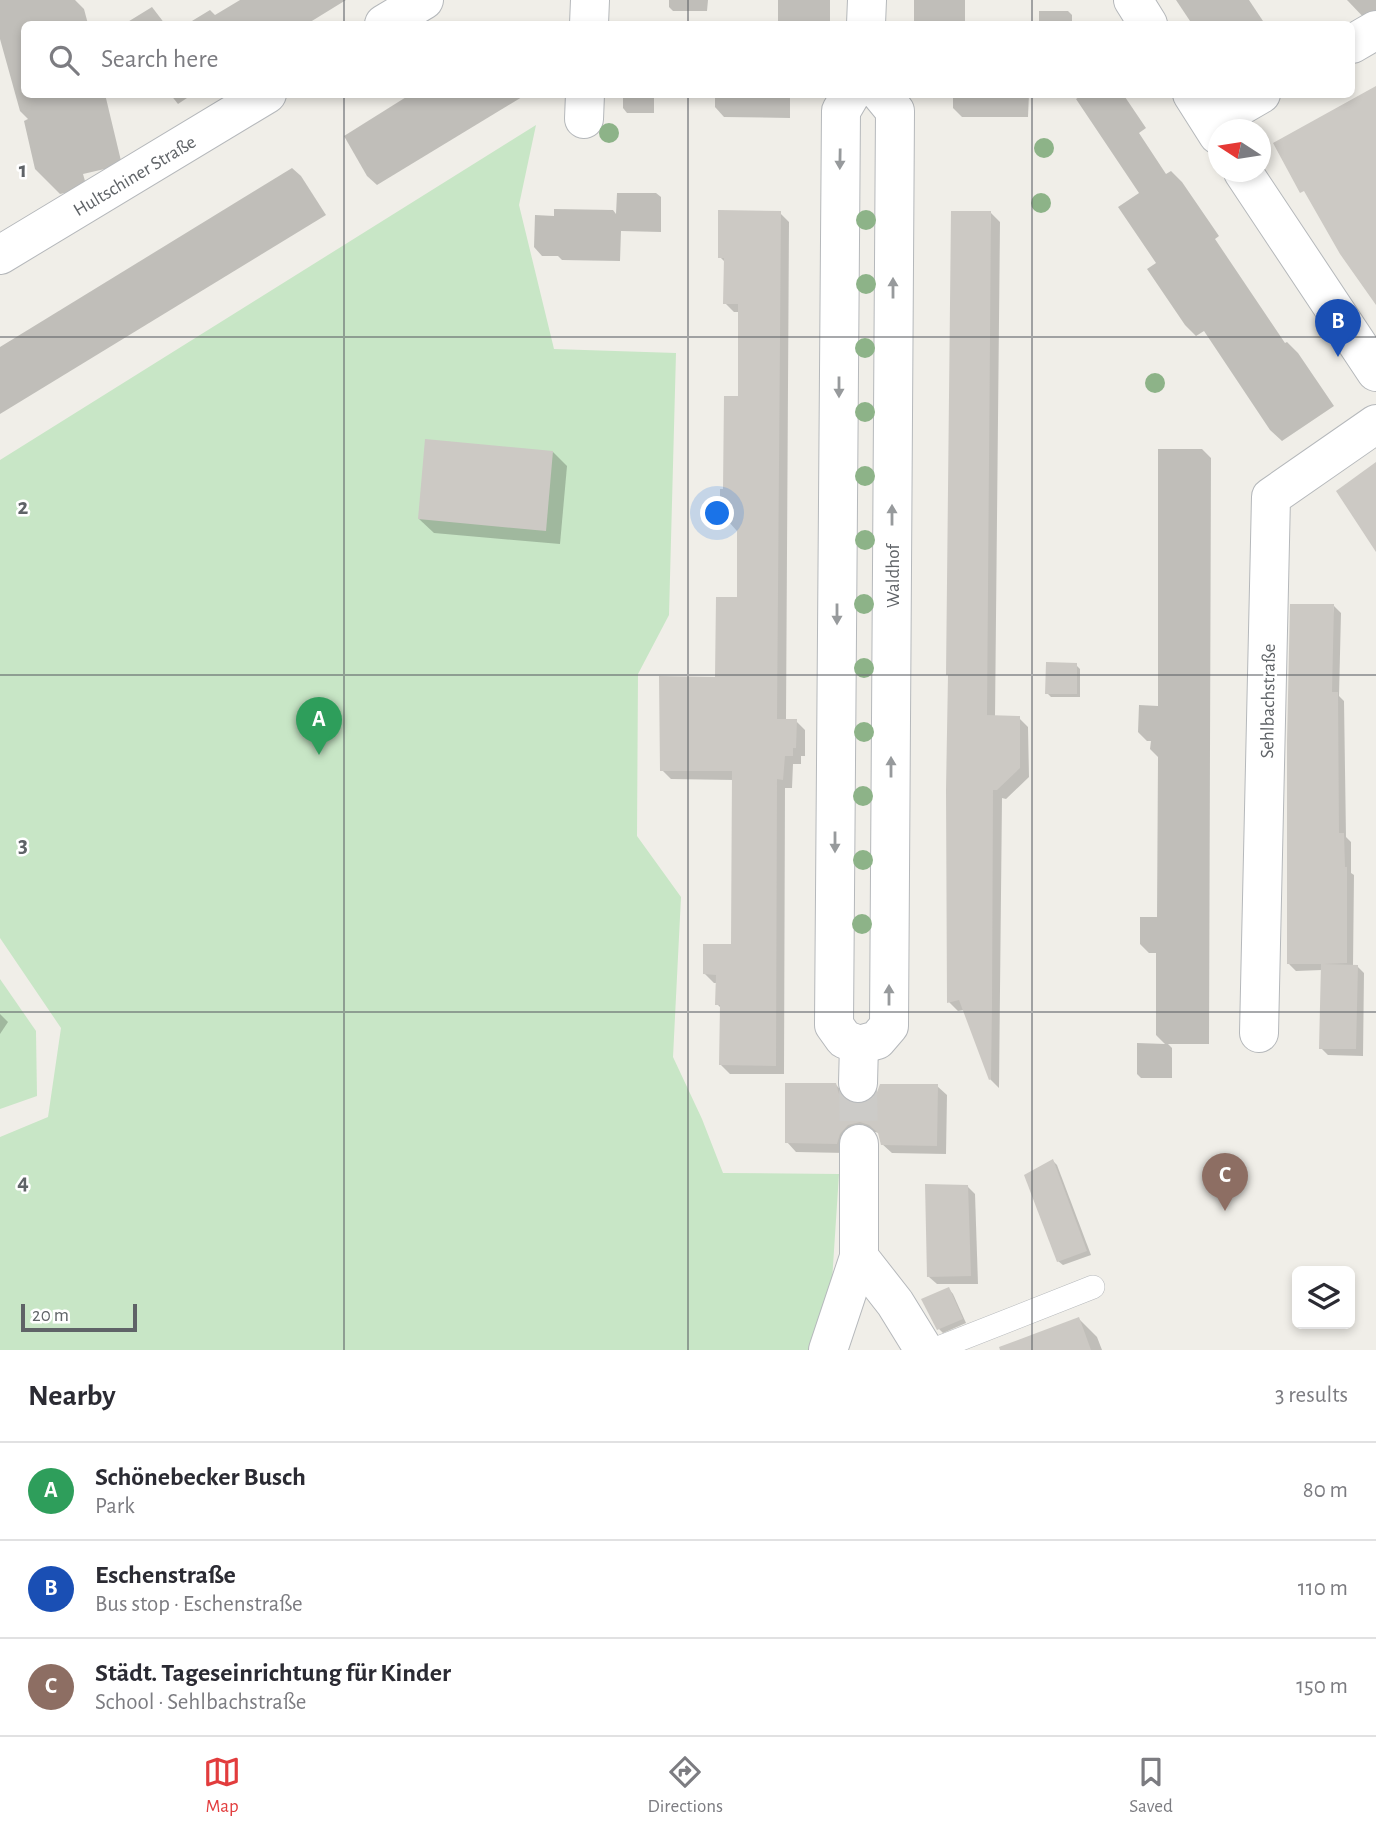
<!DOCTYPE html>
<meta charset="utf-8">
<style>
body{margin:0;font-family:"Alegreya Sans",sans-serif;background:#f7f7f7;color:#2b2b33}
.controls{position:absolute;right:21px;bottom:21px;display:grid;overflow:hidden;border-radius:10px;box-shadow:0 4px 10px #0003}
.controls button{width:63px;height:63px;display:grid;place-items:center;padding:0;border:0;border-bottom:2px solid #e1e1e2;background:#fff;color:#2b2b33;font:35px sans-serif}
.compass{position:absolute;left:1208px;top:119px;width:63px;height:63px;border-radius:50%;background:#fff;box-shadow:0 4px 10px #0003;rotate:282deg}
.scale{position:absolute;left:21px;bottom:18px;width:116px;box-sizing:border-box;padding-left:7px;border:4px solid #5f6367;border-top:0;font-size:19px;line-height:24px;white-space:nowrap;color:#5f6367;-webkit-text-stroke:5px #fff;paint-order:stroke}
.you{position:absolute;left:718px;top:514px;width:24px;height:24px;margin:-18px;border:5px solid #fff;border-radius:50%;background:#1a73e8;box-shadow:0 0 0 10px #1a73e833}
.badge{display:grid;place-items:center;width:46px;height:46px;border-radius:50%;background:#e23c3d;color:#fff;font-size:23px;font-weight:700}
.pin{position:absolute;translate:-50% -58px;filter:drop-shadow(0 2px 4px #0008)}
.pin::after{content:'';position:absolute;top:37px;width:24px;height:21px;background:inherit;clip-path:polygon(0 0,100% 0,50% 100%)}
.list{margin:0;padding:0;list-style:none}
h2{display:flex;justify-content:space-between;align-items:center;height:91px;margin:0;padding:0 28px;font-size:30px}
h2 small{font-size:23px;font-weight:400;color:#7c7c81}
.list li{display:grid;grid-template-columns:46px 1fr auto;gap:21px;align-items:center;box-sizing:border-box;height:98px;padding:0 28px;border-top:2px solid #e1e1e2}
.list b{display:block;font-size:26px;white-space:nowrap}
.list p{margin:0;font-size:23px;white-space:nowrap;color:#7c7c81}
.list em{font-size:23px;font-style:normal;color:#7c7c81}
.icon{flex:none;width:38px;height:38px;fill:none;stroke:currentColor;stroke-width:2;stroke-linecap:round;stroke-linejoin:round}
.map{position:relative;flex:none;width:1376px;height:1350px;overflow:hidden}
.search{position:absolute;background:#fff;box-shadow:0 4px 10px #0003;left:21px;right:21px;top:21px;height:77px;display:flex;align-items:center;gap:18px;box-sizing:border-box;padding:0 24px;border-radius:10px;color:#7c7c81;font-size:26px}
.sheet{height:385px;background:#fff}
nav{display:flex;justify-content:space-around;align-items:center;box-sizing:border-box;height:98px;border-top:2px solid #e1e1e2;background:#fff;font-size:19px;color:#7c7c81}
nav a{display:grid;justify-items:center;gap:4px}
nav .on{color:#e23c3d}
.map>svg:first-child{display:block}
.green{fill:#c8e6c6}
.shadow{fill:#0003}
.building{fill:#ccc9c4}
.lines{fill:none;stroke-linecap:round;stroke-linejoin:round}
.street-tunnel{stroke:#cccbc8;stroke-width:38;stroke-dasharray:38 19;stroke-linecap:butt}
.lane-casing{stroke:#b5b8bb;stroke-width:24}
.street-casing{stroke:#b5b8bb;stroke-width:40}
.lane{stroke:#fff;stroke-width:23}
.street{stroke:#fff;stroke-width:38}
.tree{fill:#8db388}
.oneway{fill:#979a9c}
.grid{fill:none;stroke:#5f6367;stroke-width:2;stroke-opacity:0.55}
.labels{text-anchor:middle;stroke-width:5;stroke-linejoin:round;paint-order:stroke}
.street-label{font-size:19px;fill:#5f6367;stroke:#fff}
.grid-label{font-size:23px;text-anchor:middle;font-weight:bold;fill:#5f6367;stroke:#fff;stroke-width:5;stroke-linejoin:round;paint-order:stroke}
</style>
<div class="map">
<svg width="1376" height="1350" viewBox="0 0 1376 1350">
<rect width="100%" height="100%" fill="#f0eee8"/>
<!-- green -->
<g class="green">
<path d="M536,125L519,205L554,349L676,353L669,615L638,674L637,836L681,897L673,1057L702,1119L723,1173L839,1174L830,1312L816,1350H0V1137L48,1117L61,1028L0,938V460Z"/>
<path d="M0,979L36,1031L37,1096L0,1109Z"/>
</g>
<!-- shadow -->
<g class="shadow">
<path d="M0,0H75L84,9L88,24H24V94H105L122,165L83,174L87,188L60,194L35,169L24,121L28,119L20,111L0,39Z"/>
<path d="M240,0H346L307,24H187L210,10L215,15Z"/>
<path d="M669,0H708L707,11H673L669,7Z"/>
<rect x="778" y="0" width="52" height="24"/>
<rect x="914" y="0" width="51" height="24"/>
<path d="M1176,0H1249L1265,24H1192Z"/>
<path d="M1347,0H1376V17L1368,22Z"/>
<path d="M152,7L165,24H127L126,23Z"/>
<path d="M1039,11H1068L1072,15V24H1039Z"/>
<path d="M170,94H193L178,104Z"/>
<path d="M411,94H527L377,185L367,176L344,136Z"/>
<path d="M623,94H654V113H627L623,108Z"/>
<path d="M715,94H790V118L724,117L715,107Z"/>
<path d="M953,94H1029L1028,117H962L953,108Z"/>
<path d="M1083,94H1123L1146,128L1139,133L1166,174L1171,171L1182,182L1219,236L1215,239L1285,343L1287,342L1298,353L1334,406L1282,441L1270,430L1204,331L1196,336L1185,325L1147,269L1156,263L1118,207L1139,193L1076,99Z"/>
<path d="M292,168L301,176L326,215L0,414V347Z"/>
<path d="M617,193H656L661,197V232L621,231L620,261L562,260L558,256H542L534,247L535,215L554,216V209L613,210L616,214Z"/>
<path d="M780,213L789,222L786,720L796,721L805,730V756H801V764H793L792,788H785L784,1074H730L721,1065L722,1009L717,1004V983H714L705,974L732,946L734,780L671,779L662,770L717,678L738,599L739,531L725,491L740,398V312H734L725,303L726,263L720,257Z"/>
<path d="M991,213L1000,222L995,717L1019,718L1028,727L1029,777L1006,799L1002,798L999,1088L990,1079L964,1010L958,1011L949,1002Z"/>
<path d="M1158,449H1202L1211,458L1209,1044H1168L1172,1048V1078H1141L1137,1074V1043L1165,1044L1156,1035V953H1149L1140,944V917H1157L1158,757L1150,749L1151,741H1147L1138,732L1139,705L1158,706Z"/>
<path d="M553,452L567,466L560,544L434,533L419,519Z"/>
<path d="M1334,606L1341,613L1339,696L1344,701L1346,837L1351,842V873L1354,875L1353,966H1357L1364,973L1363,1056L1328,1055L1321,1048L1322,970L1296,971L1289,964Z"/>
<path d="M1076,665L1080,669V697H1051L1047,693Z"/>
<path d="M0,1014L8,1022L0,1034Z"/>
<path d="M836,1085L845,1094L847,1103L858,1107L937,1086L947,1095L946,1154L892,1153L882,1144L880,1133L870,1131L846,1153L796,1152L787,1142Z"/>
<path d="M1053,1161L1057,1165L1091,1255L1063,1265L1058,1261Z"/>
<path d="M967,1186L975,1194L978,1284H937L929,1277Z"/>
<path d="M949,1289L953,1294L966,1323L943,1333L939,1329Z"/>
<path d="M1079,1319L1097,1337L1102,1350H1003Z"/>
</g>
<!-- building -->
<g class="building">
<path d="M1376,86V305L1340,254L1304,191L1300,193L1273,143Z"/>
<path d="M718,210L781,211L777,719H797L796,748H793V756H785L783,780L777,779L776,1066L719,1065L720,1005H715L716,975L703,974V944H731L732,771H660L659,676L715,677L716,597H737V531L720,512V489H723L724,396H738V304H723L724,258H718Z"/>
<path d="M951,211H991L987,715L1020,716V768L997,790H993L992,1006L991,1079L989,1080L959,1000L947,1003L946,790L948,675H946Z"/>
<path d="M425,439L553,451L546,531L418,519Z"/>
<path d="M1376,462V552L1336,491Z"/>
<path d="M1290,604H1334L1332,692H1338L1339,833H1344L1345,867H1347V963L1323,964L1358,965L1356,1049H1319L1321,964H1287V741Z"/>
<path d="M1046,662L1077,663V694H1045Z"/>
<path d="M785,1083H836L839,1094L846,1101L858,1105L869,1102L876,1095L880,1084H938L937,1146L881,1145L878,1133L869,1125L860,1122L848,1125L840,1134L837,1144L785,1143Z"/>
<path d="M1053,1159L1087,1251L1057,1262L1024,1175Z"/>
<path d="M925,1184L968,1185L971,1276L927,1277Z"/>
<path d="M949,1287L963,1319L937,1330L921,1299Z"/>
<path d="M1079,1317L1091,1350H1000L999,1347Z"/>
</g>
<g class="lines">
<!-- street-tunnel -->
<path class="street-tunnel" d="M858,1083L859,1144"/>
<!-- lane casing -->
<g class="lane-casing">
<path id="lane" d="M933,1350L1093,1287"/>
</g>
<!-- street casing -->
<g class="street-casing">
<g id="street">
<path d="M1133,0L1148,24"/>
<path d="M384,24L424,0"/>
<path d="M589,24L590,0"/>
<path d="M866,24L867,0"/>
<path d="M1352,44L1376,30"/>
<path d="M851,94L841,111L834,1025L844,1039L859,1045L877,1040L889,1026L895,111L881,94"/>
<path d="M1192,94L1218,135"/>
<path d="M584,119L585,94"/>
<path d="M1211,123L1261,94"/>
<path d="M1243,172L1376,372"/>
<path d="M0,255L267,94"/>
<path d="M1259,1033L1271,497L1376,424"/>
<path d="M858,1083L859,1045"/>
<path d="M859,1257L895,1303L924,1350"/>
<path d="M828,1350L859,1257V1144"/>
</g>
</g>
<!-- lane -->
<use href="#lane" class="lane"/>
<!-- street -->
<use href="#street" class="street"/>
</g>
<!-- trees -->
<g class="tree">
<circle cx="609" cy="133" r="10"/>
<circle cx="1044" cy="148" r="10"/>
<circle cx="1041" cy="203" r="10"/>
<circle cx="866" cy="220" r="10"/>
<circle cx="866" cy="284" r="10"/>
<circle cx="865" cy="348" r="10"/>
<circle cx="1155" cy="383" r="10"/>
<circle cx="865" cy="412" r="10"/>
<circle cx="865" cy="476" r="10"/>
<circle cx="865" cy="540" r="10"/>
<circle cx="864" cy="604" r="10"/>
<circle cx="864" cy="668" r="10"/>
<circle cx="864" cy="732" r="10"/>
<circle cx="863" cy="796" r="10"/>
<circle cx="863" cy="860" r="10"/>
<circle cx="862" cy="924" r="10"/>
</g>
<!-- one-way arrows -->
<defs><path id="oneway-solid" d="M-6-.8H1V-3.2L6.5 0L1 3.2V.8H-6Z" transform="scale(1.75)"/></defs>
<g class="oneway">
<use href="#oneway-solid" transform="translate(840 159) rotate(91)"/>
<use href="#oneway-solid" transform="translate(893 288) rotate(-90)"/>
<use href="#oneway-solid" transform="translate(839 387) rotate(90)"/>
<use href="#oneway-solid" transform="translate(892 515) rotate(-90)"/>
<use href="#oneway-solid" transform="translate(837 614) rotate(90)"/>
<use href="#oneway-solid" transform="translate(891 767) rotate(-90)"/>
<use href="#oneway-solid" transform="translate(835 842) rotate(90)"/>
<use href="#oneway-solid" transform="translate(889 995) rotate(-90)"/>
</g>
<!-- grid -->
<path class="grid" d="M344,0V24M688,0V24M1032,0V24M344,94V1350M688,94V1350M1032,94V1350M0,337H1376M0,675H1376M0,1012H1376"/>
<g class="labels">
<!-- street labels -->
<g class="street-label">
<text transform="translate(134 175) rotate(-31)" y="7">Hultschiner Straße</text>
<text transform="translate(892 576) rotate(-90)" y="7">Waldhof</text>
<text transform="translate(1267 701) rotate(-89)" y="7">Sehlbachstraße</text>
</g>
</g>
<g class="grid-label">
<text x="23" y="177">1</text>
<text x="23" y="514">2</text>
<text x="23" y="852">3</text>
<text x="23" y="1189">4</text>
</g>
</svg>
<div class="controls">
<button><svg class="icon" aria-label="layers" viewBox="0 0 24 24"><path d="M12 4l9 5-9 5-9-5zM3 14l9 5 9-5"/></svg></button>
</div>
<svg class="compass" viewBox="-18 -18 36 36"><path d="M0-13l5 13h-10z" fill="#e53935"/><path d="M0 13l5-13h-10z" fill="#7c7c81"/></svg>
<div class="scale">20 m</div>
<div class="you"></div>
<div class="pin badge" style="left:319px;top:755px;background:#2e9e5b">A</div>
<div class="pin badge" style="left:1338px;top:357px;background:#1a4fb4">B</div>
<div class="pin badge" style="left:1225px;top:1211px;background:#8d6e63">C</div>
<div class="search"><svg class="icon" aria-label="search" viewBox="0 0 24 24"><circle cx="10" cy="10" r="6"/><path d="M15 15l6 6"/></svg>Search here</div>
</div>
<section class="sheet">
<h2>Nearby<small>3 results</small></h2>
<ul class="list">
<li><span class="badge" style="background:#2e9e5b">A</span><div><b>Schönebecker Busch</b><p>Park</p></div><em>80 m</em></li>
<li><span class="badge" style="background:#1a4fb4">B</span><div><b>Eschenstraße</b><p>Bus stop · Eschenstraße</p></div><em>110 m</em></li>
<li><span class="badge" style="background:#8d6e63">C</span><div><b>Städt. Tageseinrichtung für Kinder</b><p>School · Sehlbachstraße</p></div><em>150 m</em></li>
</ul>
</section>
<nav>
<a class="on"><svg class="icon" aria-label="map" viewBox="0 0 24 24"><path d="M3 6l6-2 6 2 6-2v14l-6 2-6-2-6 2zM9 4v14M15 6v14"/></svg>Map</a>
<a><svg class="icon" aria-label="directions" viewBox="0 0 24 24"><path d="M12 3l9 9-9 9-9-9zM9 14v-3h6M13 9l2 2-2 2"/></svg>Directions</a>
<a><svg class="icon" aria-label="saved" viewBox="0 0 24 24"><path d="M7 4h10v16l-5-4-5 4z"/></svg>Saved</a>
</nav>
